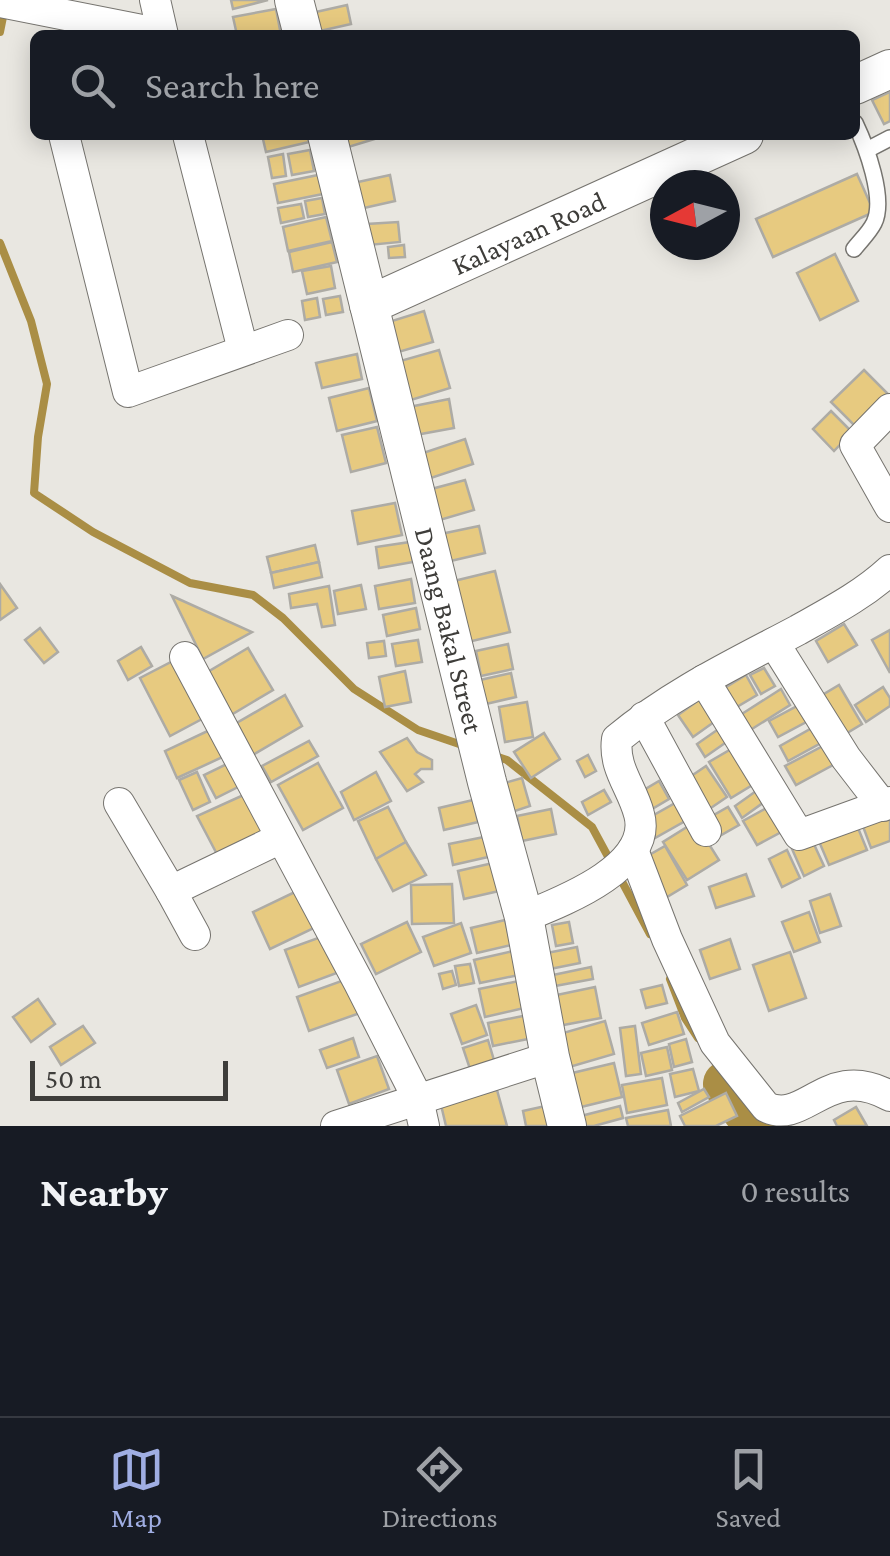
<!DOCTYPE html>
<style>
body{margin:0;font-family:"Crimson Pro",serif;background:#242831;color:#f1f3f6}
.compass{position:absolute;left:650px;top:170px;width:90px;height:90px;border-radius:50%;background:#171b24;box-shadow:0 5px 25px #0003;rotate:263deg}
.scale{position:absolute;left:30px;bottom:25px;width:198px;box-sizing:border-box;padding-left:10px;border:5px solid #3e3d3a;border-top:0;font-size:28px;line-height:35px;white-space:nowrap;color:#3e3d3a;-webkit-text-stroke:8px #e9e7e1;paint-order:stroke}
.list{margin:0;padding:0;list-style:none}
h2{display:flex;justify-content:space-between;align-items:center;height:130px;margin:0;padding:0 40px;font-size:42px}
h2 small{font-size:32px;font-weight:400;color:#9ea1a6}
.icon{flex:none;width:55px;height:55px;fill:none;stroke:currentColor;stroke-width:2;stroke-linecap:round;stroke-linejoin:round}
.map{position:relative;flex:none;width:890px;height:1126px;overflow:hidden}
.search{position:absolute;background:#171b24;box-shadow:0 5px 25px #0003;left:30px;right:30px;top:30px;height:110px;display:flex;align-items:center;gap:25px;box-sizing:border-box;padding:0 35px;border-radius:15px;color:#9ea1a6;font-size:38px}
.sheet{height:290px;background:#171b24}
nav{display:flex;justify-content:space-around;align-items:center;box-sizing:border-box;height:140px;border-top:2px solid #363941;background:#171b24;font-size:28px;color:#9ea1a6}
nav a{display:grid;justify-items:center;gap:5px}
nav .on{color:#a0aee3}
.map>svg:first-child{display:block}
.lines{fill:none;stroke-linecap:round;stroke-linejoin:round}
.stream{stroke:#aa8e45;stroke-width:8}
.river{stroke:#aa8e45;stroke-width:48}
.building{fill:#e7ca80;stroke:#adaba5;stroke-width:2.5}
.service-casing{stroke:#76746f;stroke-width:18}
.minor-casing{stroke:#76746f;stroke-width:32}
.tertiary-casing{stroke:#76746f;stroke-width:40}
.service{stroke:#fff;stroke-width:15}
.minor{stroke:#fff;stroke-width:30}
.tertiary{stroke:#fff;stroke-width:38}
.labels{text-anchor:middle;stroke-width:8;stroke-linejoin:round;paint-order:stroke}
.street-label{font-size:28px;fill:#3e3d3a;stroke:#e9e7e1}
</style>
<div class="map">
<svg width="890" height="1126" viewBox="0 0 890 1126">
<rect width="100%" height="100%" fill="#e9e7e1"/>
<g class="lines">
<!-- stream -->
<g class="stream">
<path d="M0,32L4,12"/>
<path d="M0,243L31,321L47,384L38,437L34,493L93,532L190,583L253,595L283,618L354,689L418,730L465,746"/>
<path d="M492,755L507,760L592,827L612,864"/>
<path d="M619,876L650,934"/>
<path d="M670,979L685,1018L698,1038"/>
</g>
<!-- river -->
<path class="river" d="M727,1084L758,1126"/>
</g>
<!-- building -->
<g class="building">
<path d="M231,0H268L233,9Z"/>
<path d="M347,5L351,24L311,33L307,14Z"/>
<path d="M276,9L281,35H237L233,17Z"/>
<path d="M890,92V121L884,124L872,100Z"/>
<path d="M262,135H307L309,142L266,152Z"/>
<path d="M341,135H381V137L345,148Z"/>
<path d="M310,150L314,171L292,175L288,154Z"/>
<path d="M283,154L286,176L272,178L268,157Z"/>
<path d="M857,174L874,212L773,257L756,219Z"/>
<path d="M318,175L323,194L278,203L274,184Z"/>
<path d="M390,175L395,201L355,210L349,184Z"/>
<path d="M322,198L325,214L308,217L305,201Z"/>
<path d="M301,204L304,218L281,223L278,208Z"/>
<path d="M326,217L332,241L288,251L283,227Z"/>
<path d="M398,222L400,242L369,245L367,224Z"/>
<path d="M332,242L337,262L293,272L289,252Z"/>
<path d="M404,245L405,257L389,258L388,247Z"/>
<path d="M835,254L858,301L820,320L797,273Z"/>
<path d="M331,266L335,288L307,294L302,271Z"/>
<path d="M340,296L343,312L326,315L323,299Z"/>
<path d="M317,298L320,317L305,320L302,301Z"/>
<path d="M424,311L433,342L388,355L379,325Z"/>
<path d="M439,350L450,388L398,404L386,365Z"/>
<path d="M357,354L362,379L322,388L316,363Z"/>
<path d="M864,370L889,395L856,427L831,402Z"/>
<path d="M369,388L377,421L337,431L329,398Z"/>
<path d="M449,399L454,428L410,436L404,408Z"/>
<path d="M831,411L852,432L834,451L813,429Z"/>
<path d="M377,427L386,463L351,472L342,435Z"/>
<path d="M465,439L473,464L425,480L417,455Z"/>
<path d="M465,480L474,510L433,522L424,491Z"/>
<path d="M395,503L402,535L358,544L352,511Z"/>
<path d="M479,526L485,553L442,563L436,535Z"/>
<path d="M410,542L413,562L379,568L376,547Z"/>
<path d="M315,545L319,562L271,573L267,557Z"/>
<path d="M319,562L322,577L274,588L271,573Z"/>
<path d="M495,571L510,632L468,642L454,581Z"/>
<path d="M411,579L415,603L379,609L375,586Z"/>
<path d="M0,584L17,608L0,620Z"/>
<path d="M361,585L366,609L338,614L334,591Z"/>
<path d="M329,586L335,625L322,627L317,604L291,608L289,594Z"/>
<path d="M172,596L252,632L203,659Z"/>
<path d="M416,608L420,629L387,636L383,615Z"/>
<path d="M844,624L857,645L828,662L816,641Z"/>
<path d="M40,628L58,652L44,663L25,640Z"/>
<path d="M890,630V673L872,640Z"/>
<path d="M418,640L422,662L396,666L392,644Z"/>
<path d="M384,641L386,656L369,658L367,643Z"/>
<path d="M508,644L513,669L481,676L476,651Z"/>
<path d="M141,647L152,666L128,680L118,661Z"/>
<path d="M248,648L273,690L231,715L206,673Z"/>
<path d="M173,661L202,719L170,736L140,678Z"/>
<path d="M764,668L775,686L761,694L750,675Z"/>
<path d="M405,671L411,702L385,707L379,677Z"/>
<path d="M511,673L516,697L486,704L480,680Z"/>
<path d="M746,675L757,695L730,711L718,692Z"/>
<path d="M839,685L862,724L837,739L814,700Z"/>
<path d="M883,687L890,698V706L866,722L855,705Z"/>
<path d="M781,689L790,705L744,734L734,719Z"/>
<path d="M285,695L302,726L246,759L228,728Z"/>
<path d="M699,700L714,722L693,737L678,715Z"/>
<path d="M527,702L533,737L505,742L499,707Z"/>
<path d="M801,704L810,720L778,737L769,721Z"/>
<path d="M214,728L227,755L177,778L165,751Z"/>
<path d="M720,728L728,741L705,757L697,744Z"/>
<path d="M812,728L821,743L788,761L780,746Z"/>
<path d="M544,733L560,759L531,778L514,752Z"/>
<path d="M407,738L417,752L432,760V769H421L415,774L423,782L407,791L380,752Z"/>
<path d="M309,741L318,756L271,782L262,766Z"/>
<path d="M823,746L833,765L796,785L785,766Z"/>
<path d="M733,748L754,784L731,798L709,762Z"/>
<path d="M588,755L596,771L585,777L577,761Z"/>
<path d="M233,761L244,784L216,798L204,775Z"/>
<path d="M318,763L343,808L303,830L278,785Z"/>
<path d="M706,766L727,797L702,814L681,783Z"/>
<path d="M197,772L210,802L193,810L179,780Z"/>
<path d="M376,772L391,801L354,820L341,792Z"/>
<path d="M522,778L530,806L509,813L501,784Z"/>
<path d="M659,781L669,799L647,812L637,794Z"/>
<path d="M759,789L767,800L742,818L735,806Z"/>
<path d="M604,790L611,802L588,815L582,802Z"/>
<path d="M248,793L269,838L219,858L197,816Z"/>
<path d="M473,800L478,822L444,830L439,808Z"/>
<path d="M677,802L687,820L655,838L645,820Z"/>
<path d="M772,805L785,830L757,845L743,821Z"/>
<path d="M388,807L406,842L376,859L358,821Z"/>
<path d="M728,807L739,825L716,838L705,820Z"/>
<path d="M551,809L556,834L522,841L517,816Z"/>
<path d="M890,810V841L871,848L861,821Z"/>
<path d="M695,822L719,860L687,880L663,842Z"/>
<path d="M856,823L867,850L829,865L818,839Z"/>
<path d="M484,837L488,857L453,865L449,844Z"/>
<path d="M812,840L824,866L804,876L792,849Z"/>
<path d="M406,842L426,875L393,891L376,859Z"/>
<path d="M665,846L687,885L667,897L644,858Z"/>
<path d="M787,850L800,878L782,887L769,859Z"/>
<path d="M493,863L499,891L464,899L458,871Z"/>
<path d="M746,874L754,896L716,908L709,887Z"/>
<path d="M452,884L454,923L412,924L411,885Z"/>
<path d="M297,891L314,928L270,949L253,912Z"/>
<path d="M830,894L841,926L820,933L810,901Z"/>
<path d="M809,912L820,942L794,952L782,922Z"/>
<path d="M505,920L511,945L477,953L471,928Z"/>
<path d="M407,922L421,952L376,974L361,944Z"/>
<path d="M569,922L573,943L556,946L552,925Z"/>
<path d="M461,923L471,953L434,966L423,937Z"/>
<path d="M329,934L342,971L299,987L285,950Z"/>
<path d="M730,939L740,969L710,979L700,950Z"/>
<path d="M577,947L580,963L545,970L542,954Z"/>
<path d="M513,951L519,975L480,983L474,960Z"/>
<path d="M790,952L806,998L769,1011L753,965Z"/>
<path d="M470,964L474,983L459,986L455,966Z"/>
<path d="M591,967L593,979L555,986L553,975Z"/>
<path d="M452,971L456,985L443,989L439,974Z"/>
<path d="M347,979L360,1013L309,1031L297,997Z"/>
<path d="M519,981L524,1008L485,1017L479,989Z"/>
<path d="M662,985L667,1003L646,1008L641,990Z"/>
<path d="M595,987L601,1018L558,1026L552,996Z"/>
<path d="M38,999L55,1024L31,1042L13,1017Z"/>
<path d="M476,1005L487,1035L462,1044L451,1014Z"/>
<path d="M677,1012L684,1034L649,1045L642,1023Z"/>
<path d="M528,1015L533,1038L493,1046L488,1023Z"/>
<path d="M605,1021L614,1054L566,1068L556,1035Z"/>
<path d="M83,1026L95,1043L61,1065L50,1047Z"/>
<path d="M635,1026L641,1074L626,1076L620,1028Z"/>
<path d="M353,1038L359,1057L327,1068L320,1050Z"/>
<path d="M686,1039L692,1062L674,1067L669,1044Z"/>
<path d="M488,1040L496,1067L472,1075L463,1048Z"/>
<path d="M667,1047L672,1070L646,1076L641,1053Z"/>
<path d="M377,1056L389,1089L349,1104L337,1070Z"/>
<path d="M614,1063L622,1097L573,1109L564,1075Z"/>
<path d="M693,1069L699,1091L675,1097L670,1074Z"/>
<path d="M662,1078L667,1105L627,1113L622,1085Z"/>
<path d="M704,1089L709,1097L682,1112L678,1103Z"/>
<path d="M497,1090L507,1126H446L441,1105Z"/>
<path d="M726,1093L737,1116L716,1126H685L680,1116Z"/>
<path d="M550,1105L554,1126H526L523,1111Z"/>
<path d="M620,1106L623,1118L594,1126H579L577,1117Z"/>
<path d="M856,1107L867,1126H837L834,1120Z"/>
<path d="M668,1110L671,1126H628L626,1118Z"/>
</g>
<g class="lines">
<!-- service casing -->
<g class="service-casing">
<g id="service">
<path d="M867,150L890,138"/>
<path d="M854,249C860,241 869,233 874,223C886,199 866,146 855,123"/>
</g>
</g>
<!-- minor casing -->
<g class="minor-casing">
<g id="minor">
<path d="M155,0L163,35"/>
<path d="M0,2L162,34"/>
<path d="M64,135L128,392L288,335"/>
<path d="M188,135L243,350"/>
<path d="M890,409L855,445L890,507"/>
<path d="M774,643L846,758L883,806"/>
<path d="M185,657L359,983L418,1099L424,1126"/>
<path d="M704,680L799,835L890,802"/>
<path d="M644,717L706,831"/>
<path d="M119,803L171,891"/>
<path d="M633,850L667,939L715,1043L766,1107C806,1126 827,1061 890,1096"/>
<path d="M524,917C561,902 654,867 639,814C632,787 613,768 617,739C672,693 736,663 798,630C830,612 863,595 890,570"/>
<path d="M195,935L171,891L281,838"/>
<path d="M336,1126L550,1057"/>
</g>
</g>
<!-- tertiary casing -->
<g class="tertiary-casing">
<g id="tertiary">
<path d="M294,0L303,35"/>
<path d="M855,85L890,69"/>
<path id="s1" d="M327,135L487,782L524,917L550,1057L567,1126"/>
<path id="s2" d="M369,305L744,135"/>
</g>
</g>
<!-- service -->
<use href="#service" class="service"/>
<!-- minor -->
<use href="#minor" class="minor"/>
<!-- tertiary -->
<use href="#tertiary" class="tertiary"/>
</g>
<g class="labels">
<!-- street labels -->
<g class="street-label">
<text dy="10" stroke="none"><textPath href="#s2" startOffset="175">Kalayaan Road</textPath></text>
<text dy="10" stroke="none"><textPath href="#s1" startOffset="510">Daang Bakal Street</textPath></text>
</g>
</g>
</svg>
<svg class="compass" viewBox="-18 -18 36 36"><path d="M0-13l5 13h-10z" fill="#e53935"/><path d="M0 13l5-13h-10z" fill="#9ea1a6"/></svg>
<div class="scale">50 m</div>
<div class="search"><svg class="icon" aria-label="search" viewBox="0 0 24 24"><circle cx="10" cy="10" r="6"/><path d="M15 15l6 6"/></svg>Search here</div>
</div>
<section class="sheet">
<h2>Nearby<small>0 results</small></h2>
<ul class="list">
</ul>
</section>
<nav>
<a class="on"><svg class="icon" aria-label="map" viewBox="0 0 24 24"><path d="M3 6l6-2 6 2 6-2v14l-6 2-6-2-6 2zM9 4v14M15 6v14"/></svg>Map</a>
<a><svg class="icon" aria-label="directions" viewBox="0 0 24 24"><path d="M12 3l9 9-9 9-9-9zM9 14v-3h6M13 9l2 2-2 2"/></svg>Directions</a>
<a><svg class="icon" aria-label="saved" viewBox="0 0 24 24"><path d="M7 4h10v16l-5-4-5 4z"/></svg>Saved</a>
</nav>
